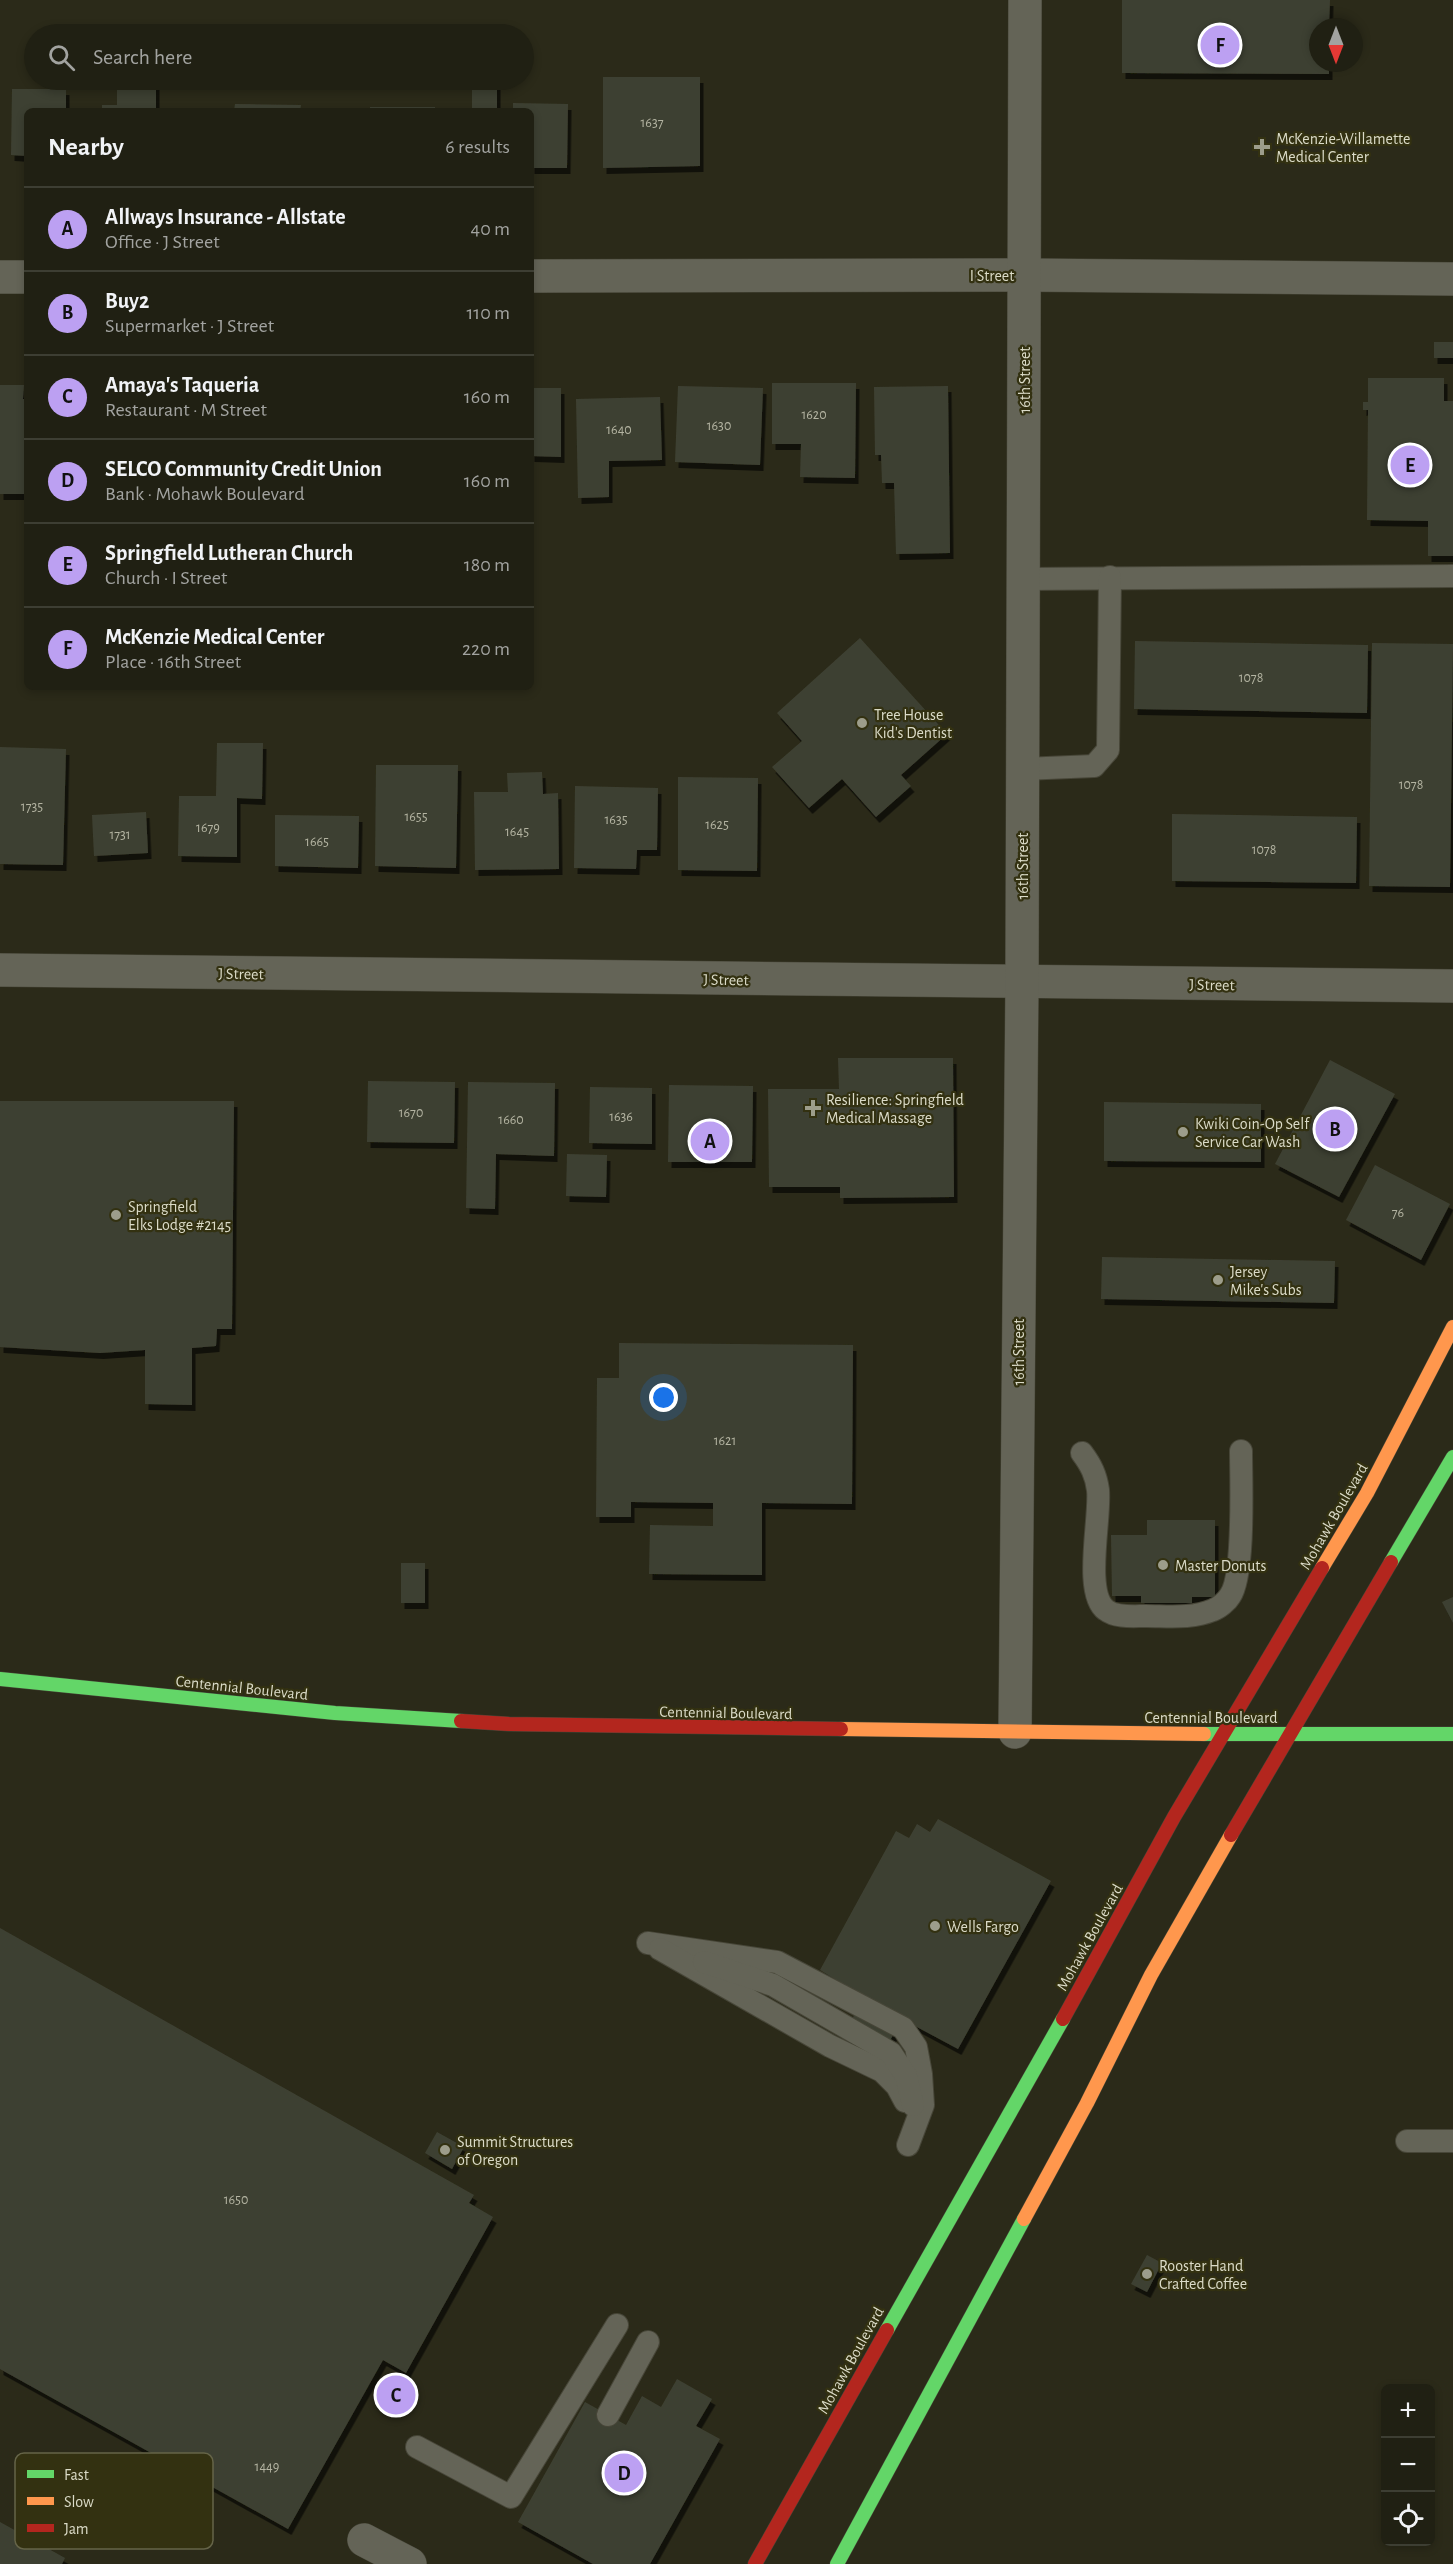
<!DOCTYPE html>
<meta charset="utf-8">
<style>
body{margin:0;font-family:"Alegreya Sans",sans-serif;background:#2d2d21;color:#f1f3f6}
.controls{position:absolute;right:18px;bottom:18px;display:grid;overflow:hidden;border-radius:9px;box-shadow:0 3px 9px #0003}
.controls button{width:54px;height:54px;display:grid;place-items:center;padding:0;border:0;border-bottom:2px solid #3d3e33;background:#202013;color:#f1f3f6;font:30px sans-serif}
.compass{position:absolute;left:1309px;top:18px;width:54px;height:54px;border-radius:50%;background:#202013;box-shadow:0 3px 9px #0003;rotate:180deg}
.you{position:absolute;left:664px;top:1398px;width:21px;height:21px;margin:-15px;border:4px solid #fff;border-radius:50%;background:#1a73e8;box-shadow:0 0 0 9px #1a73e833}
.badge{display:grid;place-items:center;width:39px;height:39px;border-radius:50%;background:#bca0f2;color:#111;font-size:20px;font-weight:700}
.pin{position:absolute;translate:-50% -50%;border:3px solid #fff;box-shadow:0 2px 6px #0006}
.list{margin:0;padding:0;list-style:none}
h2{display:flex;justify-content:space-between;align-items:center;height:78px;margin:0;padding:0 24px;font-size:26px}
h2 small{font-size:20px;font-weight:400;color:#a2a3a0}
.list li{display:grid;grid-template-columns:39px 1fr auto;gap:18px;align-items:center;box-sizing:border-box;height:84px;padding:0 24px;border-top:2px solid #3d3e33}
.list b{display:block;font-size:22px;white-space:nowrap}
.list p{margin:0;font-size:20px;white-space:nowrap;color:#a2a3a0}
.list em{font-size:20px;font-style:normal;color:#a2a3a0}
.icon{flex:none;width:33px;height:33px;fill:none;stroke:currentColor;stroke-width:2;stroke-linecap:round;stroke-linejoin:round}
.map{position:relative;flex:none;width:1453px;height:2564px;overflow:hidden}
.search{position:absolute;background:#202013;box-shadow:0 3px 9px #0003;left:24px;top:24px;width:510px;height:66px;display:flex;align-items:center;gap:15px;box-sizing:border-box;padding:0 21px;border-radius:33px;color:#a2a3a0;font-size:22px}
.panel{position:absolute;background:#202013;box-shadow:0 3px 9px #0003;left:24px;top:108px;width:510px;height:582px;border-radius:9px}
.map>svg:first-child{display:block}
.building{fill:#3e4032;filter:url(#shadow)}
.lines{fill:none;stroke-linecap:round;stroke-linejoin:round}
.lane-casing{stroke:#474638;stroke-width:24}
.street-casing{stroke:#474638;stroke-width:34}
.fast-casing{stroke:#474638;stroke-width:15}
.slow-casing{stroke:#474638;stroke-width:15}
.jam-casing{stroke:#474638;stroke-width:15}
.lane{stroke:#646457;stroke-width:22}
.street{stroke:#646457;stroke-width:33}
.fast{stroke:#63d668;stroke-width:14}
.slow{stroke:#ff974d;stroke-width:14}
.jam{stroke:#b3261e;stroke-width:14}
.poi-dot{fill:#9d9d8b;stroke:#333111;stroke-width:2}
.labels{text-anchor:middle;stroke-width:4.5;stroke-linejoin:round;paint-order:stroke}
.number-label{font-size:14px;fill:#b4b4a2}
.poi-label{font-size:16px;fill:#dbdbc8;stroke:#333111;text-anchor:start}
.street-label{font-size:16px;fill:#dbdbc8;stroke:#333111}
.key{fill:#333111;stroke:#656448;stroke-width:1.5}
.key-label{font-size:16px;fill:#dbdbc8}
</style>
<div class="map">
<svg width="1453" height="2564" viewBox="0 0 1453 2564">
<defs>
<filter id="shadow"><feDropShadow dx="3.5" dy="6" stdDeviation="0" flood-color="#0009"/></filter>
</defs>
<rect width="100%" height="100%" fill="#2b2a19"/>
<!-- building -->
<g class="building">
<path d="M1122,0H1330L1329,27H1318V63H1329V74L1122,73Z"/>
<path d="M603,77H700V166L603,168Z"/>
<path d="M117,80H156V111H102V105H117Z"/>
<rect x="472" y="80" width="25" height="31"/>
<path d="M12,89H66V111H27V156L11,155Z"/>
<path d="M513,103L568,104L567,168H531V111H513Z"/>
<path d="M235,104L301,105L300,111H234Z"/>
<rect x="370" y="107" width="65" height="4"/>
<rect x="1434" y="342" width="19" height="16"/>
<path d="M1368,378H1444V401H1453V556H1428V521L1367,520L1368,410H1363V402H1368Z"/>
<path d="M772,383H856L855,478L800,477L801,444H772Z"/>
<path d="M0,385H24L23,399H27V494H0Z"/>
<path d="M678,386L763,388L760,465L675,462Z"/>
<path d="M948,386L950,553L896,554L894,483H882L881,455H875L874,387Z"/>
<path d="M531,388H561V457L531,456Z"/>
<path d="M660,397L662,460L609,461V497L578,498L576,399Z"/>
<path d="M860,638L947,734L901,775L911,786L876,817L842,779L809,808L772,767L802,741L777,713Z"/>
<path d="M1135,641L1368,645L1367,713L1134,709Z"/>
<path d="M1372,643L1453,644L1450,887L1369,886Z"/>
<path d="M217,743H263L262,799L237,798V857L178,856L179,796H216Z"/>
<path d="M0,747L66,749L63,865L0,864Z"/>
<path d="M376,765H458L456,868L375,866Z"/>
<path d="M542,772L543,794L558,793L559,869L475,870L474,792H508L507,773Z"/>
<path d="M678,777L758,778L757,871L678,870Z"/>
<path d="M575,786L658,788L657,850H637L636,869L574,868Z"/>
<path d="M146,812L148,853L94,856L92,815Z"/>
<path d="M1172,814L1357,817L1356,883L1172,881Z"/>
<path d="M275,815L359,816L358,868L275,866Z"/>
<path d="M838,1058H953L954,1197L840,1198V1187H769L768,1089H839Z"/>
<path d="M1330,1060L1395,1094L1339,1197L1275,1164Z"/>
<path d="M368,1081L455,1082L454,1143L367,1142Z"/>
<path d="M468,1082L555,1083L554,1156L496,1154L495,1209L466,1208Z"/>
<path d="M669,1085L753,1086L752,1162H668Z"/>
<path d="M590,1087L652,1088V1144L589,1143Z"/>
<path d="M0,1101H234L232,1329H217L216,1346L192,1348V1405L145,1404V1350L100,1353L0,1347Z"/>
<path d="M1104,1102L1261,1104V1162L1104,1161Z"/>
<path d="M567,1154L607,1155L606,1197L566,1196Z"/>
<path d="M1375,1165L1450,1204L1421,1260L1346,1220Z"/>
<path d="M1102,1257L1335,1261L1334,1303L1101,1299Z"/>
<path d="M619,1343L853,1345L852,1504L762,1503V1575L649,1574L650,1525L713,1526V1503L631,1502V1517H596L597,1378H619Z"/>
<path d="M1147,1520H1215V1597H1192V1603H1141V1596H1112L1111,1535H1147Z"/>
<rect x="401" y="1563" width="24" height="40"/>
<path d="M1453,1597V1623L1442,1602Z"/>
<path d="M938,1819L1051,1881L958,2049L902,2019L873,2071L835,2051L864,1997L820,1970L896,1831L909,1838L917,1824L930,1832Z"/>
<path d="M0,1928L474,2195L469,2203L493,2217L406,2373L383,2360L288,2529L0,2369Z"/>
<path d="M437,2132L464,2147L452,2169L425,2153Z"/>
<path d="M1147,2255L1162,2263L1147,2292L1131,2284Z"/>
<path d="M677,2379L712,2399L696,2426L720,2439L650,2564H593L518,2522L585,2402L626,2425L642,2396L661,2407Z"/>
<path d="M0,2522L65,2558L62,2564H0Z"/>
</g>
<g class="lines">
<!-- lane casing -->
<g class="lane-casing">
<g id="lane">
<path d="M1023,579L1453,576"/>
<path d="M1023,769L1094,766L1108,750L1110,577"/>
<path d="M1082,1453C1091,1465 1096,1475 1098,1490C1101,1517 1083,1593 1106,1610C1116,1618 1134,1616 1146,1616C1168,1616 1192,1619 1213,1610C1219,1608 1227,1601 1230,1596C1245,1575 1241,1480 1241,1451"/>
<path d="M648,1943L777,1962L903,2028L916,2047L921,2074L923,2105L908,2145"/>
<path d="M660,1949L830,2046L882,2071L897,2086L905,2101"/>
<path d="M704,1962L773,1985L891,2053L906,2076L913,2105"/>
<path d="M1407,2141H1453"/>
<path d="M608,2415L648,2342"/>
<path d="M417,2447L511,2497L617,2325"/>
</g>
</g>
<!-- street casing -->
<g class="street-casing">
<g id="street">
<path d="M531,276L1025,275L1453,279"/>
<path d="M0,277H27"/>
<path d="M0,970L1453,986"/>
<path d="M1015,1732L1022,982L1025,0"/>
<path d="M364,2540L410,2564"/>
</g>
</g>
<!-- fast casing -->
<g class="fast-casing">
<g id="fast">
<path d="M1391,1562L1453,1457"/>
<path d="M0,1679L335,1713L461,1721"/>
<path d="M1204,1734H1453"/>
<path d="M887,2330L1063,2019"/>
<path d="M837,2564L1024,2219"/>
</g>
</g>
<!-- slow casing -->
<g class="slow-casing">
<g id="slow">
<path d="M1322,1568L1367,1493L1453,1327"/>
<path d="M841,1729L1204,1734"/>
<path d="M1024,2219L1087,2103L1151,1975L1231,1835"/>
</g>
</g>
<!-- jam casing -->
<g class="jam-casing">
<g id="jam">
<path d="M461,1721L509,1724L841,1729"/>
<path d="M1231,1835L1391,1562"/>
<path d="M1063,2019L1174,1817L1322,1568"/>
<path d="M755,2564L887,2330"/>
</g>
</g>
<!-- lane -->
<use href="#lane" class="lane"/>
<!-- street -->
<use href="#street" class="street"/>
<!-- fast -->
<use href="#fast" class="fast"/>
<!-- slow -->
<use href="#slow" class="slow"/>
<!-- jam -->
<use href="#jam" class="jam"/>
</g>
<!-- markers -->
<g class="poi-dot">
<path d="M1259 138h6v6h6v6h-6v6h-6v-6h-6v-6h6z"/>
<circle cx="862" cy="723" r="6"/>
<path d="M810 1099h6v6h6v6h-6v6h-6v-6h-6v-6h6z"/>
<circle cx="1183" cy="1132" r="6"/>
<circle cx="116" cy="1215" r="6"/>
<circle cx="1218" cy="1280" r="6"/>
<circle cx="1163" cy="1565" r="6"/>
<circle cx="935" cy="1926" r="6"/>
<circle cx="445" cy="2150" r="6"/>
<circle cx="1147" cy="2274" r="6"/>
</g>
<g class="labels">
<!-- number labels -->
<g class="number-label">
<text x="652" y="127">1637</text>
<text x="814" y="419">1620</text>
<text x="719" y="430">1630</text>
<text x="619" y="434">1640</text>
<text x="1251" y="682">1078</text>
<text x="1411" y="789">1078</text>
<text x="32" y="811">1735</text>
<text x="416" y="821">1655</text>
<text x="616" y="824">1635</text>
<text x="717" y="829">1625</text>
<text x="208" y="832">1679</text>
<text x="517" y="836">1645</text>
<text x="120" y="839">1731</text>
<text x="317" y="846">1665</text>
<text x="1264" y="854">1078</text>
<text x="411" y="1117">1670</text>
<text x="621" y="1121">1636</text>
<text x="511" y="1124">1660</text>
<text x="1398" y="1217">76</text>
<text x="725" y="1445">1621</text>
<text x="236" y="2204">1650</text>
<text x="267" y="2471">1449</text>
</g>
<!-- poi labels -->
<g class="poi-label">
<text x="1276" y="144">McKenzie-Willamette<tspan x="1276" dy="18">Medical Center</tspan></text>
<text x="874" y="720">Tree House<tspan x="874" dy="18">Kid's Dentist</tspan></text>
<text x="826" y="1105">Resilience: Springfield<tspan x="826" dy="18">Medical Massage</tspan></text>
<text x="1195" y="1129">Kwiki Coin-Op Self<tspan x="1195" dy="18">Service Car Wash</tspan></text>
<text x="128" y="1212">Springfield<tspan x="128" dy="18">Elks Lodge #2145</tspan></text>
<text x="1230" y="1277">Jersey<tspan x="1230" dy="18">Mike's Subs</tspan></text>
<text x="1175" y="1571">Master Donuts</text>
<text x="947" y="1932">Wells Fargo</text>
<text x="457" y="2147">Summit Structures<tspan x="457" dy="18">of Oregon</tspan></text>
<text x="1159" y="2271">Rooster Hand<tspan x="1159" dy="18">Crafted Coffee</tspan></text>
</g>
<!-- street labels -->
<g class="street-label">
<text x="992" y="281">I Street</text>
<text transform="translate(1024 380) rotate(-90)" y="6">16th Street</text>
<text transform="translate(1022 866) rotate(-90)" y="6">16th Street</text>
<text transform="translate(241 973) rotate(1)" y="6">J Street</text>
<text transform="translate(726 979) rotate(1)" y="6">J Street</text>
<text transform="translate(1212 984) rotate(1)" y="6">J Street</text>
<text transform="translate(1018 1352) rotate(-90)" y="6">16th Street</text>
<text transform="translate(1333 1516) rotate(-60)" y="6">Mohawk Boulevard</text>
<text transform="translate(242 1687) rotate(6)" y="6">Centennial Boulevard</text>
<text transform="translate(726 1712) rotate(1)" y="6">Centennial Boulevard</text>
<text x="1211" y="1723">Centennial Boulevard</text>
<text transform="translate(1089 1937) rotate(-61)" y="6">Mohawk Boulevard</text>
<text transform="translate(850 2360) rotate(-61)" y="6">Mohawk Boulevard</text>
</g>
</g>
<!-- legend -->
<rect x="15" y="2453" width="198" height="96" rx="9" class="key"/>
<rect x="27" y="2470" width="27" height="8" fill="#63d668"/>
<rect x="27" y="2497" width="27" height="8" fill="#ff974d"/>
<rect x="27" y="2524" width="27" height="8" fill="#b3261e"/>
<g class="key-label">
<text x="64" y="2480">Fast</text>
<text x="64" y="2507">Slow</text>
<text x="64" y="2534">Jam</text>
</g>
</svg>
<div class="controls">
<button>+</button>
<button>−</button>
<button><svg class="icon" aria-label="locate" viewBox="0 0 24 24"><circle cx="12" cy="12" r="6"/><path d="M12 2v4M12 18v4M2 12h4M18 12h4"/></svg></button>
</div>
<svg class="compass" viewBox="-18 -18 36 36"><path d="M0-13l5 13h-10z" fill="#e53935"/><path d="M0 13l5-13h-10z" fill="#a2a3a0"/></svg>
<div class="you"></div>
<div class="pin badge" style="left:710px;top:1141px">A</div>
<div class="pin badge" style="left:1335px;top:1129px">B</div>
<div class="pin badge" style="left:396px;top:2395px">C</div>
<div class="pin badge" style="left:624px;top:2473px">D</div>
<div class="pin badge" style="left:1410px;top:465px">E</div>
<div class="pin badge" style="left:1220px;top:45px">F</div>
<div class="search"><svg class="icon" aria-label="search" viewBox="0 0 24 24"><circle cx="10" cy="10" r="6"/><path d="M15 15l6 6"/></svg>Search here</div>
<section class="panel">
<h2>Nearby<small>6 results</small></h2>
<ul class="list">
<li><span class="badge">A</span><div><b>Allways Insurance - Allstate</b><p>Office · J Street</p></div><em>40 m</em></li>
<li><span class="badge">B</span><div><b>Buy2</b><p>Supermarket · J Street</p></div><em>110 m</em></li>
<li><span class="badge">C</span><div><b>Amaya's Taqueria</b><p>Restaurant · M Street</p></div><em>160 m</em></li>
<li><span class="badge">D</span><div><b>SELCO Community Credit Union</b><p>Bank · Mohawk Boulevard</p></div><em>160 m</em></li>
<li><span class="badge">E</span><div><b>Springfield Lutheran Church</b><p>Church · I Street</p></div><em>180 m</em></li>
<li><span class="badge">F</span><div><b>McKenzie Medical Center</b><p>Place · 16th Street</p></div><em>220 m</em></li>
</ul>
</section>
</div>
